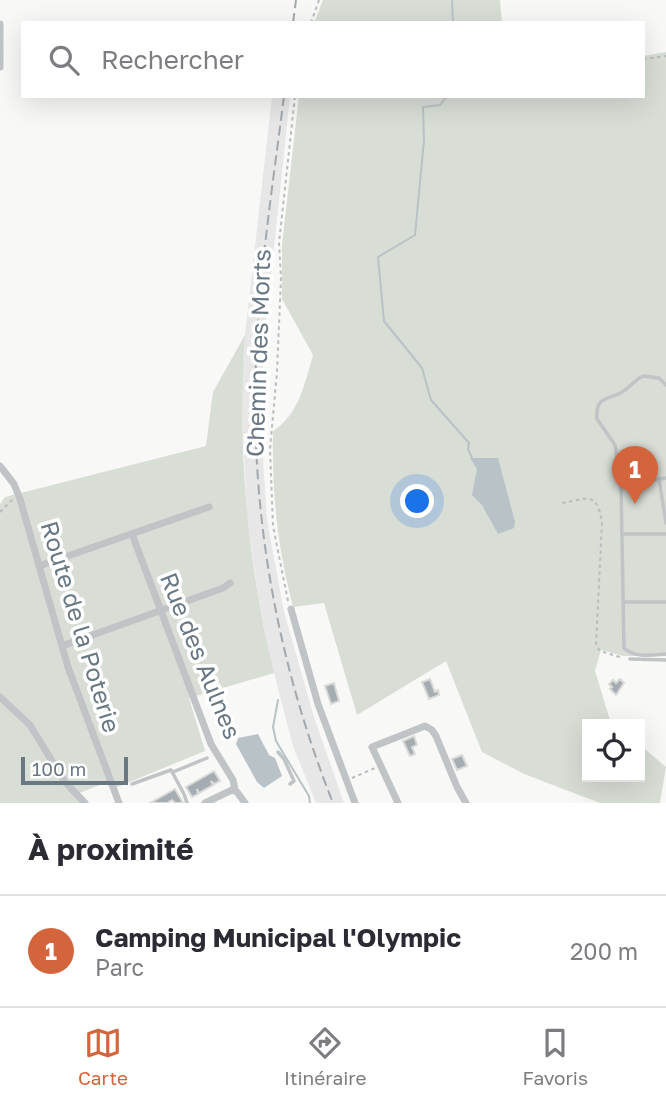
<!DOCTYPE html>
<html lang="fr">
<meta charset="utf-8">
<style>
body{margin:0;font-family:"Golos Text",sans-serif;background:#f2f2f3;color:#2b2b33}
.controls{position:absolute;right:21px;bottom:21px;display:grid;overflow:hidden;border-radius:0px;box-shadow:0 7px 28px #0002}
.controls button{width:63px;height:63px;display:grid;place-items:center;padding:0;border:0;border-bottom:2px solid #e1e1e2;background:#fff;color:#2b2b33;font:35px sans-serif}
.scale{position:absolute;left:21px;bottom:18px;width:107px;box-sizing:border-box;padding-left:7px;border:4px solid #6a7884;border-top:0;font-size:19px;line-height:24px;white-space:nowrap;color:#6a7884;-webkit-text-stroke:5px #fff;paint-order:stroke}
.you{position:absolute;left:418px;top:502px;width:24px;height:24px;margin:-18px;border:5px solid #fff;border-radius:50%;background:#1a73e8;box-shadow:0 0 0 10px #1a73e833}
.badge{display:grid;place-items:center;width:46px;height:46px;border-radius:50%;background:#d3643b;color:#fff;font-size:23px;font-weight:700}
.pin{position:absolute;translate:-50% -58px;filter:drop-shadow(0 2px 4px #0008)}
.pin::after{content:'';position:absolute;top:37px;width:24px;height:21px;background:inherit;clip-path:polygon(0 0,100% 0,50% 100%)}
.list{margin:0;padding:0;list-style:none}
h2{display:flex;justify-content:space-between;align-items:center;height:91px;margin:0;padding:0 28px;font-size:30px}
h2 small{font-size:23px;font-weight:400;color:#7c7c81}
.list li{display:grid;grid-template-columns:46px 1fr auto;gap:21px;align-items:center;box-sizing:border-box;height:112px;padding:0 28px;border-top:2px solid #e1e1e2}
.list b{display:block;font-size:26px;white-space:nowrap}
.list p{margin:0;font-size:23px;white-space:nowrap;color:#7c7c81}
.list em{font-size:23px;font-style:normal;color:#7c7c81}
.icon{flex:none;width:38px;height:38px;fill:none;stroke:currentColor;stroke-width:2;stroke-linecap:round;stroke-linejoin:round}
.map{position:relative;flex:none;width:666px;height:803px;overflow:hidden}
.search{position:absolute;background:#fff;box-shadow:0 7px 28px #0002;left:21px;right:21px;top:21px;height:77px;display:flex;align-items:center;gap:18px;box-sizing:border-box;padding:0 24px;border-radius:0px;color:#7c7c81;font-size:26px}
.sheet{height:203px;background:#fff}
nav{display:flex;justify-content:space-around;align-items:center;box-sizing:border-box;height:98px;border-top:2px solid #e1e1e2;background:#fff;font-size:19px;color:#7c7c81}
nav a{display:grid;justify-items:center;gap:4px}
nav .on{color:#d3643b}
.map>svg:first-child{display:block}
.built{fill:#e6e7e6}
.green{fill:#d8ddd6}
.water{fill:#b9c2c7}
.lines{fill:none;stroke-linecap:round;stroke-linejoin:round}
.stream{stroke:#b9c2c7;stroke-width:2}
.building{fill:#a5adb2;stroke:#dadad8;stroke-width:2}
.path{stroke:#babdbf;stroke-width:2;stroke-dasharray:3.5 3.5;stroke-linecap:butt}
.service{stroke:#c0c4c7;stroke-width:3.5}
.minor{stroke:#c0c4c7;stroke-width:7}
.rail{stroke:#a2a8ad;stroke-width:2;stroke-dasharray:10 5;stroke-linecap:butt}
.labels{text-anchor:middle;stroke-width:7;stroke-linejoin:round;paint-order:stroke}
.street-label{font-size:24px;fill:#6a7884;stroke:#fff}
</style>
<div class="map">
<svg width="666" height="803" viewBox="0 0 666 803">
<rect width="100%" height="100%" fill="#f8f8f6"/>
<!-- built -->
<path class="built" d="M272,96H290L263,352V460L267,520L284,612L314,717L344,803H316L293,746L270,658L258,595L247,517L241,389L245,335Z"/>
<!-- green -->
<g class="green">
<path d="M323,0H500L502,23H314Z"/>
<path d="M666,52V656H623L601,650L595,671L610,720L614,724H587V777H640V745L666,767L660,803H600L524,774L482,752L446,661L357,715L324,603L293,607C277,544 272,496 273,431C299,415 305,382 313,355L282,299V245L299,96H643V56Z"/>
<path d="M245,335C237,448 247,562 274,673L189,698L205,751L115,788L113,780L74,795L82,803H0V504L5,497L206,446L213,392Z"/>
</g>
<!-- water -->
<g class="water">
<path d="M470,458H498L515,522L514,528L498,534L482,505L472,495L477,469Z"/>
<path d="M258,734L269,755L275,758L282,776L264,788L257,782L236,744L238,738Z"/>
</g>
<g class="lines">
<!-- stream -->
<g class="stream">
<path d="M452,0L453,23"/>
<path d="M447,96L440,105L423,107L424,140L415,235L378,257L384,321L422,368L431,400L469,443L468,449L473,460"/>
<path d="M278,700L273,727L276,741L309,796L310,803"/>
</g>
</g>
<!-- building -->
<g class="building">
<path d="M430,679L435,692L438,690L439,695L429,699L422,682Z"/>
<path d="M620,679L624,683L616,695L610,689L612,687L609,684L613,680L616,683Z"/>
<path d="M334,683L339,701L331,704L325,686Z"/>
<path d="M414,736L417,745L412,747L415,754L410,756L403,741Z"/>
<path d="M462,755L467,766L457,770L452,759Z"/>
<path d="M214,771L220,781L214,784L211,781L213,785L199,793L197,789L198,794L192,797L186,787Z"/>
<path d="M175,789L183,803H175L172,800L167,803H150Z"/>
</g>
<g class="lines">
<!-- path -->
<g class="path">
<path d="M311,23L319,0"/>
<path d="M643,59L666,56"/>
<path d="M562,503C588,499 597,490 602,523L596,645L600,651L623,658"/>
<path d="M0,512L13,499"/>
<path d="M288,601L273,526L270,449L277,372L281,278L279,243L295,96"/>
<path d="M352,778L375,768"/>
</g>
<!-- service -->
<g class="service">
<path d="M666,478L621,485L624,648C634,658 652,655 666,654"/>
<path d="M659,479L666,523"/>
<path d="M621,485L615,445L597,419C595,393 612,401 625,390C632,385 635,380 643,376L659,378L666,385"/>
<path d="M623,534H666"/>
<path d="M623,602H666"/>
<path d="M630,659L666,660"/>
<path d="M278,752L284,759L294,781L290,784"/>
<path d="M173,772L207,758"/>
<path d="M132,784L171,770L184,794L187,803"/>
</g>
<!-- minor -->
<g class="minor">
<path d="M0,24V67"/>
<path d="M0,466L14,484L20,499L68,667L119,803"/>
<path d="M132,534L211,744L233,780L235,790"/>
<path d="M39,566L209,507"/>
<path d="M291,609L318,704L355,803"/>
<path d="M62,646L223,588L230,583"/>
<path d="M0,697L30,725L65,782L85,803"/>
<path d="M205,803L232,790L237,792L245,803"/>
<path d="M398,803L372,747L425,726L432,730L436,736L457,787L466,803"/>
</g>
<!-- rail -->
<g class="rail">
<path d="M293,23L296,0"/>
<path d="M284,96C273,184 259,272 256,361C250,513 277,662 333,803"/>
</g>
</g>
<g class="labels">
<!-- street labels -->
<g class="street-label">
<text transform="translate(259 353) rotate(-88)" y="8">Chemin des Morts</text>
<text transform="translate(80 627) rotate(73)" y="8">Route de la Poterie</text>
<text transform="translate(200 656) rotate(68)" y="8">Rue des Aulnes</text>
</g>
</g>
</svg>
<div class="controls">
<button><svg class="icon" aria-label="locate" viewBox="0 0 24 24"><circle cx="12" cy="12" r="6"/><path d="M12 2v4M12 18v4M2 12h4M18 12h4"/></svg></button>
</div>
<div class="scale">100 m</div>
<div class="you"></div>
<div class="pin badge" style="left:635px;top:504px">1</div>
<div class="search"><svg class="icon" aria-label="search" viewBox="0 0 24 24"><circle cx="10" cy="10" r="6"/><path d="M15 15l6 6"/></svg>Rechercher</div>
</div>
<section class="sheet">
<h2>À proximité<small></small></h2>
<ul class="list">
<li><span class="badge">1</span><div><b>Camping Municipal l'Olympic</b><p>Parc</p></div><em>200 m</em></li>
</ul>
</section>
<nav>
<a class="on"><svg class="icon" aria-label="map" viewBox="0 0 24 24"><path d="M3 6l6-2 6 2 6-2v14l-6 2-6-2-6 2zM9 4v14M15 6v14"/></svg>Carte</a>
<a><svg class="icon" aria-label="directions" viewBox="0 0 24 24"><path d="M12 3l9 9-9 9-9-9zM9 14v-3h6M13 9l2 2-2 2"/></svg>Itinéraire</a>
<a><svg class="icon" aria-label="saved" viewBox="0 0 24 24"><path d="M7 4h10v16l-5-4-5 4z"/></svg>Favoris</a>
</nav>
